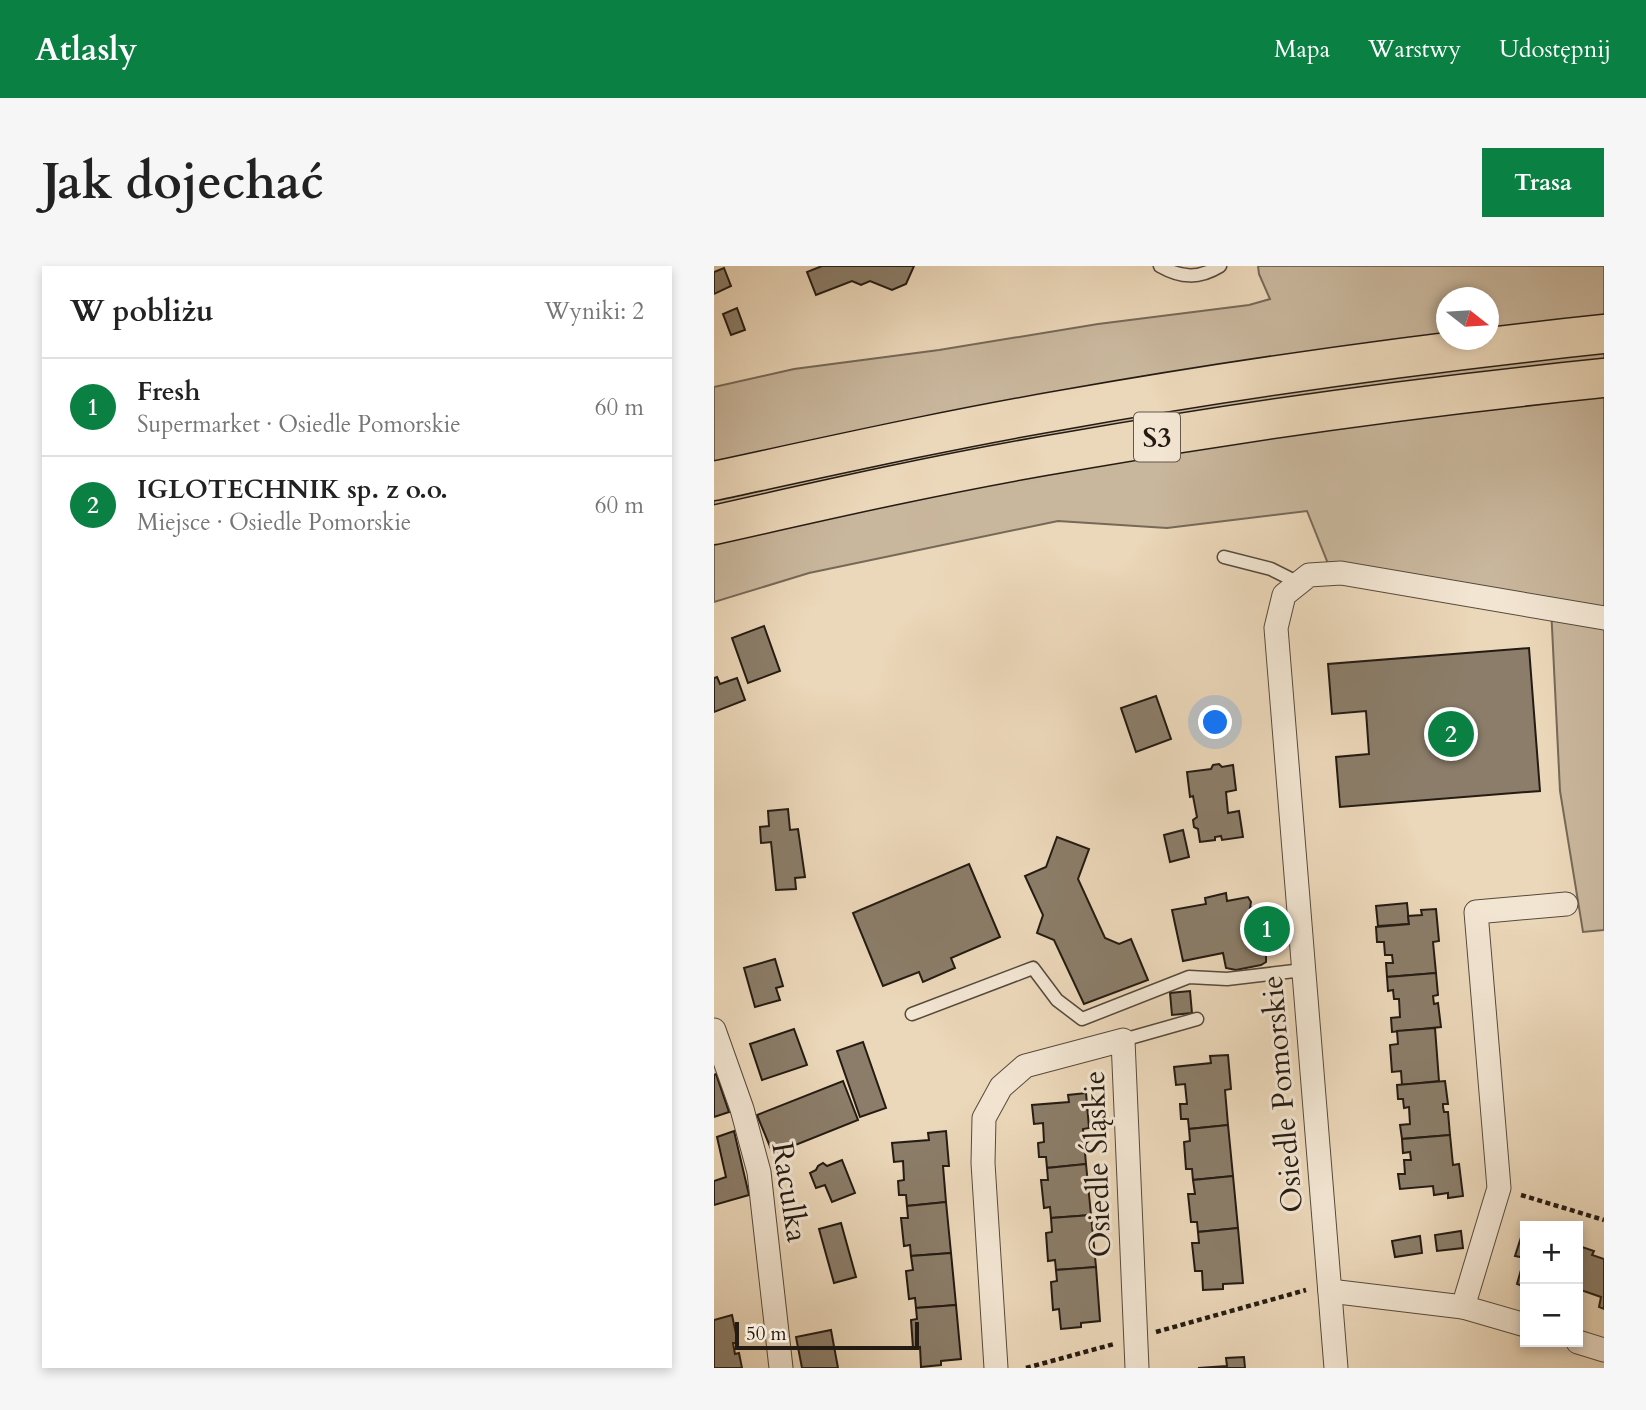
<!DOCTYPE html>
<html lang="pl">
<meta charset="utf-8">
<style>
body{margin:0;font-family:Cardo,serif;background:#f6f6f6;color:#222}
.controls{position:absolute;right:21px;bottom:21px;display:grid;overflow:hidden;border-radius:0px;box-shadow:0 4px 10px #0003}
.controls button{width:63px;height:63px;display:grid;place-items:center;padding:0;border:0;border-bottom:2px solid #e0e0e0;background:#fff;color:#222;font:35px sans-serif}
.compass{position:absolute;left:722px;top:21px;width:63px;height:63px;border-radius:50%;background:#fff;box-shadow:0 4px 10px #0003;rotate:107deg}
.scale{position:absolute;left:21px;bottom:18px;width:184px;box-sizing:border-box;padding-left:7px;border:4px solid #241b13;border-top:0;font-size:19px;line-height:24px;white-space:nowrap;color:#241b13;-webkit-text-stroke:5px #f2e5d2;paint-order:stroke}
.you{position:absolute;left:502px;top:457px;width:24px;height:24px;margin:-18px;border:5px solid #fff;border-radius:50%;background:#1a73e8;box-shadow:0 0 0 10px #1a73e833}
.badge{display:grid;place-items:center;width:46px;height:46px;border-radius:50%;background:#0b8043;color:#fff;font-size:23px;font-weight:700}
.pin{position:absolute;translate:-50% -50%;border:4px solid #fff;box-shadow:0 2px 7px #0006}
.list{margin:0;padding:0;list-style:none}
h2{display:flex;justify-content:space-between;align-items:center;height:91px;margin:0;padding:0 28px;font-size:30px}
h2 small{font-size:23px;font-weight:400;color:#767676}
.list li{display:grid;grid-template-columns:46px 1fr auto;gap:21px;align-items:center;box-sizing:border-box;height:98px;padding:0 28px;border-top:2px solid #e0e0e0}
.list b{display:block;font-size:26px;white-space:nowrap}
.list p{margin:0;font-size:23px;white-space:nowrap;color:#767676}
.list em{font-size:23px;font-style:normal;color:#767676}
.map{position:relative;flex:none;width:890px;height:1102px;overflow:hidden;border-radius:0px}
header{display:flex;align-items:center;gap:42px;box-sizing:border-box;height:98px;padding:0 35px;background:#0b8043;color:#fff}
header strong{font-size:33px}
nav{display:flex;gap:38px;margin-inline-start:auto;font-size:24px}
.intro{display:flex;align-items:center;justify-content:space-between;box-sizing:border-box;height:168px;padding:0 42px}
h1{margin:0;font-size:49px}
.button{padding:18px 32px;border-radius:0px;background:#0b8043;color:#fff;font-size:24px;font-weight:700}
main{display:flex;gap:42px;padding:0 42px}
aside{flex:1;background:#fff;border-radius:0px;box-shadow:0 4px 10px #0003}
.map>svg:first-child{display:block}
.green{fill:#c9b79d;stroke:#766958;stroke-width:2;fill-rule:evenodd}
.building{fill:#8b7d69;stroke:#241b13;stroke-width:2}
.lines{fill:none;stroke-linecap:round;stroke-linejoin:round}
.service-casing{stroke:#564a3c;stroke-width:15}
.minor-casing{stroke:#564a3c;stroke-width:25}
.motorway-casing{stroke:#241b13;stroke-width:41}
.path{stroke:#241b13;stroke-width:4.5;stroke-dasharray:5 3.5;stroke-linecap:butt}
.service{stroke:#f2e5d2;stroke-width:12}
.minor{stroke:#f2e5d2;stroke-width:23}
.motorway{stroke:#ebd7b9;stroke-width:38}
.labels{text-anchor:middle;stroke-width:6;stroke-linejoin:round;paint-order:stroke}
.shield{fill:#f2e5d2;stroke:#62584c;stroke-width:2}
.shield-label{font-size:28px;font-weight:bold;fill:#241b13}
.street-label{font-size:30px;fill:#241b13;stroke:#f2e5d2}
</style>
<header>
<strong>Atlasly</strong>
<nav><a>Mapa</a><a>Warstwy</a><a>Udostępnij</a></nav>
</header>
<div class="intro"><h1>Jak dojechać</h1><a class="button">Trasa</a></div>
<main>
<aside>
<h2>W pobliżu<small>Wyniki: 2</small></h2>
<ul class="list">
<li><span class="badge">1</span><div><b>Fresh</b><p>Supermarket · Osiedle Pomorskie</p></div><em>60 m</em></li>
<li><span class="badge">2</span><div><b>IGLOTECHNIK sp. z o.o.</b><p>Miejsce · Osiedle Pomorskie</p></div><em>60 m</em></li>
</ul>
</aside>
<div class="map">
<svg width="890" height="1102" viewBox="0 0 890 1102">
<rect width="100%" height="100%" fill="#ebd7b9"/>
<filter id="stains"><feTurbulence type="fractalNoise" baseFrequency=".00286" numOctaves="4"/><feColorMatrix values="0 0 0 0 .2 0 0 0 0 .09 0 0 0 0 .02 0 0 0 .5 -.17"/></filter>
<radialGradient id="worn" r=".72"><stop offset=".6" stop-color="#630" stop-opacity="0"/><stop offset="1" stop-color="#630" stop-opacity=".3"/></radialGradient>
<!-- green -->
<path class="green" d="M544,0H890V664L869,666L846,525L837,341L617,305L593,245L453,262L344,255L95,307L0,336V121L80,103L225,84L384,58L535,39L556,33L545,8ZM732,32H774V74H732Z"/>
<!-- building -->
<g class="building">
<path d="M108,0H200L192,18L178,24L156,15L147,19L138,15L102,29L93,6Z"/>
<path d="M10,2L17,20L0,28V6Z"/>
<path d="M23,42L31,64L17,69L9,48Z"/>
<path d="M50,360L66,405L34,417L18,372Z"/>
<path d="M815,382L826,525L626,541L622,491L655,488L652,445L618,448L614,398Z"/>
<path d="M3,411L6,418L23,412L31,434L0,446V412Z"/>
<path d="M442,430L457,473L422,486L407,442Z"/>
<path d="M505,498L508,501L519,499L522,524L512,526L514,547L525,545L529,571L508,574L507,570L501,571V574L486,576L484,563L480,561L479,554L483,551L479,530L476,531L473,506L497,503L499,499Z"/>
<path d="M74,543L76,564L84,563L91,611L81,612L82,623L62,624L57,576L47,577L46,561L55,560L54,545Z"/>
<path d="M469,564L475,591L456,596L450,569Z"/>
<path d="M343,571L375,583L364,613L391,672L405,678L417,673L434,714L370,738L340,674L323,667L329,649L311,610L332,601Z"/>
<path d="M255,598L286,671L237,692L241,702L209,716L205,706L169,720L139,647Z"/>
<path d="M512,627L513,635L534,631L537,636L536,642L545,640L555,653L558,665L555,675L552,678V696L547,699L522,704L512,702L509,687L469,695L458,644L492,638L491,632Z"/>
<path d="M693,637L695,658L664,660L662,640Z"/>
<path d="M722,643L725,675L719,676L722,707L673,711L672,697H679L678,689H671L670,676H663L662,661L695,658L694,650L708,649L707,644Z"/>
<path d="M61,693L69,720L62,722L66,734L41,741L30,702Z"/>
<path d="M722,707L724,729L719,730L720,738L724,737L727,761L678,766L677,752L686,751L685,733H680L679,724L674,725L673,711Z"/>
<path d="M476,725L478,747L458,749L456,727Z"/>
<path d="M721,762L725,815L688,819L687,805L678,806L676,779L684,778L683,765Z"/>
<path d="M80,763L93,799L48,814L36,778Z"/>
<path d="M149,776L172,842L146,851L123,785Z"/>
<path d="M514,789L517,823L511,824L514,859L475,863L474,853H467L466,838H473L471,818L462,819L460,801L497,797L496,790Z"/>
<path d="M2,808L15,846L0,851V809Z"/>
<path d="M129,815L144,854L59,888L43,849Z"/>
<path d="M731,815L734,838H729V841L730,846H734L736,869L688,873L686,859L696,858L695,841L690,842L689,833H684L683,819Z"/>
<path d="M372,827L375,862L369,863L372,898L333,902L332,891H325L324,877L330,876L329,857L320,858L318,839L355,836L354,829Z"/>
<path d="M514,859L519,910L479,914L478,903H472L470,876L476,875L475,863Z"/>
<path d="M20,865L35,929L0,939V915L12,911L3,871Z"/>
<path d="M232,865L235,900H229L232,936L193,940L192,929H185L184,915L190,914L189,895L180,896L178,877L215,874L214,867Z"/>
<path d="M736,869L739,899L745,898L749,930L734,932V927L720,929L719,920L686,923L684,908H691L690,894H697L696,886L689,887L688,873Z"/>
<path d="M128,894L141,927L118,936L111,919L102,922L96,907L102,904L104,900L109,897L113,900Z"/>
<path d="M372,898L377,949L337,952L336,941L330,942L327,914H334L333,902Z"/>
<path d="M519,910L524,962L484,966L483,956H477L474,928H481L479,914Z"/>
<path d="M232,936L237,987L197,990L196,979L190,980L187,952H194L193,940Z"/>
<path d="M377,949L382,1001L342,1004L341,994L334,995L332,967L338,966L337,952Z"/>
<path d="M127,957L142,1011L120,1017L105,963Z"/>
<path d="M811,959L815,960H811V992L801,990Z"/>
<path d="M524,962L529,1017L509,1018V1023L489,1024L488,1005H481L478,977H485L484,966Z"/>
<path d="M747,965L749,982L723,985L721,969Z"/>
<path d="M706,970L708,987L681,991L678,975Z"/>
<path d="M865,980L880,985L878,989L890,993V1043L885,1041L887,1031L867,1024L865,1031L864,1030Z"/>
<path d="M237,987L242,1039L202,1042L201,1032L195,1033L192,1005L199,1004L197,990Z"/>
<path d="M382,1001L386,1055L367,1057V1061L347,1063L345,1043L339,1044L337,1016L343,1015L342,1004Z"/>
<path d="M807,1004L811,1005V1021L803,1018Z"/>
<path d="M242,1039L247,1093L227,1095V1099L207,1101L206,1081L199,1082L197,1054L203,1053L202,1042Z"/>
<path d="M18,1049L24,1077H19L21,1088L25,1087L28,1102H0V1054Z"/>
<path d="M117,1064L124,1102H88L82,1071Z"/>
<path d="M530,1091L531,1102H484L513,1100L512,1092Z"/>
</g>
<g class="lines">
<!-- service casing -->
<g class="service-casing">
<g id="service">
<path d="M446,0C467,12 485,13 506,0"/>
<path d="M510,291L557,303L585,317"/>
<path d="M198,748L319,702L343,734L368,753L475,711L513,713L589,704"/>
<path d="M409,774L483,753"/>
</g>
</g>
<!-- minor casing -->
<g class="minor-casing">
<g id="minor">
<path d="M0,764L28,843L45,906L67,1102"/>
<path d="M616,1025L749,1041L811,1059"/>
<path d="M749,1041L785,922L762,646L852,638"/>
<path d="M864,1076L890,1084"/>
<path d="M282,1102L269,897L270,852L287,821L311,800L409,774L423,1102"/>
<path d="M622,1102L562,362L570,329L595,309L627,307L890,352"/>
</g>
</g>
<!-- motorway casing -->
<g class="motorway-casing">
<g id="motorway">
<path d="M0,215C116,190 232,164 348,144C528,112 709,87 890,68"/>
<path d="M0,259C119,232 238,205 359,185C535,154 712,130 890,112"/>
</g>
</g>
<!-- path -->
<g class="path">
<path d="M807,929L890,954"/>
<path d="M442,1066L592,1024"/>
<path d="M312,1102L400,1078"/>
</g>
<!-- service -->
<use href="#service" class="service"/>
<!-- minor -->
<use href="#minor" class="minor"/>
<!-- motorway -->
<use href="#motorway" class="motorway"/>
</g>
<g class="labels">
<!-- shield labels -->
<rect class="shield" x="420" y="146.5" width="46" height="49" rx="5"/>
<g class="shield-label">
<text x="443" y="181">S3</text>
</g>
<!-- street labels -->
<g class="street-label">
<text transform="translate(568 828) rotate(-95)" y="10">Osiedle Pomorskie</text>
<text transform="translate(383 898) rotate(-92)" y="10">Osiedle Śląskie</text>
<text transform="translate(76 926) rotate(81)" y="10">Raculka</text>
</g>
</g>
<rect width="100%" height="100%" filter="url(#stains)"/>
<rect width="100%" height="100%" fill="url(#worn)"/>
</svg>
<div class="controls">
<button>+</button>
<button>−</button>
</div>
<svg class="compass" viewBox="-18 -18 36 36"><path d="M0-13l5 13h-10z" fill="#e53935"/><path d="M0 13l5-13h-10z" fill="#767676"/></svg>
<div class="scale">50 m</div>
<div class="you"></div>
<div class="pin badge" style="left:553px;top:663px">1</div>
<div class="pin badge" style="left:737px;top:468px">2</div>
</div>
</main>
